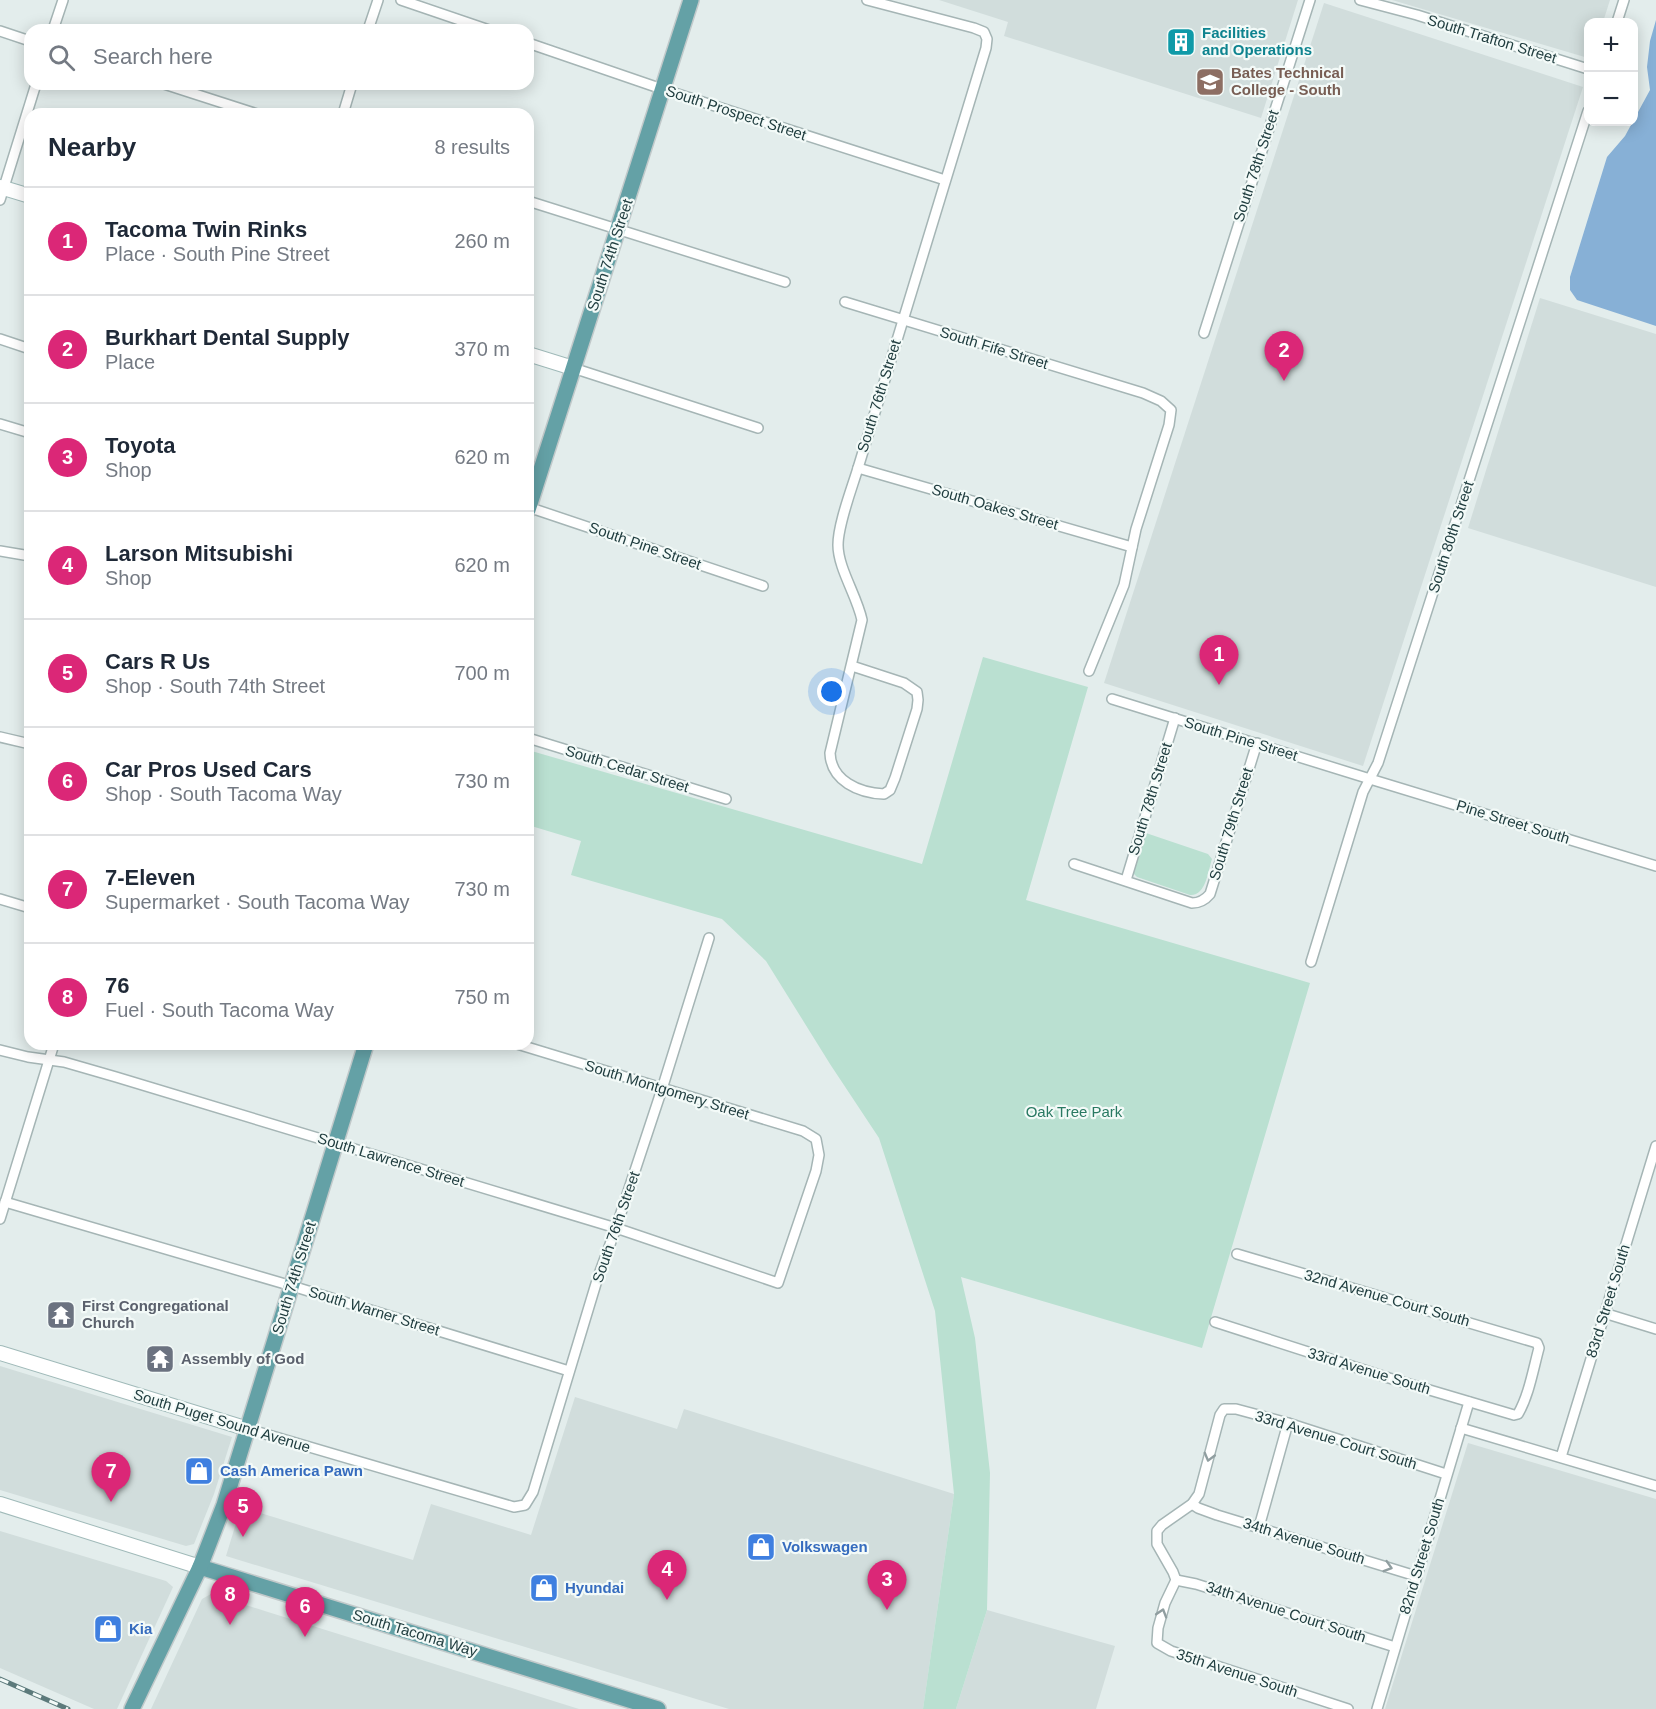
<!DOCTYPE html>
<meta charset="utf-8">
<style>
body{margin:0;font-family:Helvetica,sans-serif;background:#f6f6f7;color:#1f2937}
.controls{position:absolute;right:18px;top:18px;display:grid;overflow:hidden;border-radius:12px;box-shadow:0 3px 15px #0003}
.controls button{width:54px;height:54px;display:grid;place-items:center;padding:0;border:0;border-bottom:2px solid #e0e1e3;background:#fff;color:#1f2937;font:30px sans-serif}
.you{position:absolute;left:832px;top:692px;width:21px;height:21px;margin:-15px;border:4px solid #fff;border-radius:50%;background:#1a73e8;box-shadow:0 0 0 9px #1a73e833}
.badge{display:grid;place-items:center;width:39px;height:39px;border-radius:50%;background:#db2777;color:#fff;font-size:20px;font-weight:700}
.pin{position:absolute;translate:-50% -50px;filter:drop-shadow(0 2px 3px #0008)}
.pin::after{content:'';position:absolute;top:32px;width:21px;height:18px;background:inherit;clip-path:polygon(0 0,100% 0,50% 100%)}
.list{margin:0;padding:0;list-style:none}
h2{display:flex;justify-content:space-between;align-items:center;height:78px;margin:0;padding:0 24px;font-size:26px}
h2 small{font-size:20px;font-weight:400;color:#747a83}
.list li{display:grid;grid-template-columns:39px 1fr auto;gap:18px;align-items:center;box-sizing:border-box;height:108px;padding:0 24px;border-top:2px solid #e0e1e3}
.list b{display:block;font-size:22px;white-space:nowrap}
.list p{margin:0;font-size:20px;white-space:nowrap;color:#747a83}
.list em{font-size:20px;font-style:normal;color:#747a83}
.icon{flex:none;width:33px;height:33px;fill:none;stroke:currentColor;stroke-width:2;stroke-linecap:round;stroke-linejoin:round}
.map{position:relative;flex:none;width:1656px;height:1709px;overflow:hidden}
.search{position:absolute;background:#fff;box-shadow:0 3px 15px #0003;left:24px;top:24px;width:510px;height:66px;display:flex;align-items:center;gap:15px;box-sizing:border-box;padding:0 21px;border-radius:18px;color:#747a83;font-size:22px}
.panel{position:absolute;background:#fff;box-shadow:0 3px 15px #0003;left:24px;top:108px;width:510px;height:942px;border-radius:18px}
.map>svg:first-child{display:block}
.built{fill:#d1dddc}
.green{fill:#bae0d1}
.water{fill:#87b0d6}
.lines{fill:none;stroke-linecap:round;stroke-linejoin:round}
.street-casing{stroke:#a5b5b5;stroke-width:12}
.secondary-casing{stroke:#a0bab9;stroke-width:16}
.primary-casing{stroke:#c1c9ca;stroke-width:18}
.street{stroke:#fff;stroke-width:9}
.secondary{stroke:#fff;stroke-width:14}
.primary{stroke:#64a1a6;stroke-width:15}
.rail-casing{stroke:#5c7a7b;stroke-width:5}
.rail{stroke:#f3faf8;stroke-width:3;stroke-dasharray:9;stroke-linecap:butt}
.oneway{stroke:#909ea0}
.labels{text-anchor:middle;stroke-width:4.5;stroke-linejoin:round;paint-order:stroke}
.culture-label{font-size:15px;font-weight:bold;fill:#0d838f;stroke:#f3faf8;text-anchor:start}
.street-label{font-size:15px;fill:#213e40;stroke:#f3faf8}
.education-label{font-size:15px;font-weight:bold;fill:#785e54;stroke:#f3faf8;text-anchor:start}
.park-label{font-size:15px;fill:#297962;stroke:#f3faf8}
.worship-label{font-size:15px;font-weight:bold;fill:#5b616d;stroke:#f3faf8;text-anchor:start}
.shop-label{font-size:15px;font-weight:bold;fill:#366cbe;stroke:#f3faf8;text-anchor:start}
</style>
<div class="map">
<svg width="1656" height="1709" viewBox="0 0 1656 1709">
<rect width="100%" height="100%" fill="#e3edec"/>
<!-- built -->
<g class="built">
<path d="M939,0H1298L1261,118L1004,36L1008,22Z"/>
<path d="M1392,0H1610L1603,22H1588V58Z"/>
<path d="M1324,3L1583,87L1363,766L1104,683Z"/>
<path d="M1540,298L1656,334V587L1468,528Z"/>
<path d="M0,1366L232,1437L214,1494L194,1544L186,1546L0,1490Z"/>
<path d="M575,1397L677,1429L684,1409L954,1494L923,1709H729L226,1556L241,1507L413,1560L431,1504L531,1535Z"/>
<path d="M1468,1443L1656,1499V1709H1385Z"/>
<path d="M0,1531L166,1581L173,1587L117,1709H94L0,1668Z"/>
<path d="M211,1594L268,1612L579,1709H151L202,1599Z"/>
<path d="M987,1610L1115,1646L1096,1709H956Z"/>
</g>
<!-- green -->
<g class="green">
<path d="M983,657L1088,687L1026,900L1310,983L1202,1348L961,1277L975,1338L990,1473L987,1610L956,1709H923L954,1494L935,1311L879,1138L830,1064L766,961L722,919L571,875L581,841L528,825V750L922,864Z"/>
<path d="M1143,832L1208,854L1212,859C1208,871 1206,896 1190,895L1137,877L1133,873L1132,868Z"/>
</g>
<!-- water -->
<path class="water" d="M1656,20V326L1577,300L1570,290V277L1607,157L1625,136L1650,90L1647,67L1650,41Z"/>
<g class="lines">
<!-- street casing -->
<g class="street-casing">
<g id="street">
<path d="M401,0L489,30"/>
<path d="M1360,0L1417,15L1588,69"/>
<path d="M1617,22L1624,0"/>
<path d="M53,30L63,0"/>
<path d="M368,30L378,0"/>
<path d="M0,31L30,41"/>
<path d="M528,43L662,89L945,180"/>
<path d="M164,84L257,114"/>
<path d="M343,114L352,84"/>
<path d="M0,200L36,84"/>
<path d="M528,201L785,282"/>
<path d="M845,302L1143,393L1161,401L1171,410L1169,425L1136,529L1124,585L1089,671"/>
<path d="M1204,333L1310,0"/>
<path d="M0,339L30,349"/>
<path d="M573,368L758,428"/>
<path d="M0,424L30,433"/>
<path d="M858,468L1132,547"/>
<path d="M528,507L763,586"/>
<path d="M0,551L30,556"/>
<path d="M852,666L904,683L917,692L918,700L917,709L895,778L890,790L884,794C859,793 831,781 830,753L862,620C857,596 838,568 838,545C838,524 852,488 858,468L986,48L987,39L984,32L974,28L867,0"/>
<path d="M1112,699L1370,779L1656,866"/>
<path d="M0,737L30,744"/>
<path d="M528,738L726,799"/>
<path d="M1074,864L1192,903C1200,903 1205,900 1210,894L1257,743"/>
<path d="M1126,880L1175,718"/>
<path d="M0,899L30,908"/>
<path d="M1311,962L1363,792L1378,763L1588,111"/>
<path d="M0,1050L28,1057L64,1062L116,1077L616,1228L778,1283L816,1171L819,1155L816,1139L803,1131L517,1044"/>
<path d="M5,1202L292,1286L569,1371"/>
<path d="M0,1219L54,1044"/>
<path d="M1604,1313L1656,1329"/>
<path d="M1215,1322L1389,1378L1514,1415L1518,1414C1529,1395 1533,1370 1539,1348L1537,1343L1237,1254"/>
<path d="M1461,1428L1656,1486"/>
<path d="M248,1429L514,1507L525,1505L533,1492L598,1277L616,1228L662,1089L709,938"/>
<path d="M1561,1457L1656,1146"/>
<path d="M1192,1504L1198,1508L1217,1515L1416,1576"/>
<path d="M1259,1527L1288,1423"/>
<path d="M1176,1580L1196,1584L1395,1647"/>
<path d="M1348,1709L1171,1651L1157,1643L1158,1628L1165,1603L1176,1580L1173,1572L1157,1544V1531L1162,1525L1192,1504L1199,1494L1220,1415L1224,1409H1236L1288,1423L1446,1474"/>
<path d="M1377,1709L1469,1402"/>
</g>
</g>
<!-- secondary casing -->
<g class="secondary-casing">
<g id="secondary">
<path d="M0,187L30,196"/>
<path d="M528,354L573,368"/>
<path d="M0,1353L248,1429"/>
<path d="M0,1504L200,1567"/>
</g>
</g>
<!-- primary casing -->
<g class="primary-casing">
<g id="primary">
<path d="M528,510L691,0"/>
<path d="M200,1567L658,1709"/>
<path d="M132,1709L200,1567L224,1505L366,1044"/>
</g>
</g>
<!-- street -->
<use href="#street" class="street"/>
<!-- secondary -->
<use href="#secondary" class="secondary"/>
<!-- primary -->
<use href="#primary" class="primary"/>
<!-- rail casing -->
<g class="rail-casing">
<path id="rail" d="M0,1679L68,1709"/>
</g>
<!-- rail -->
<use href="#rail" class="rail"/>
</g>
<!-- one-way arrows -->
<defs><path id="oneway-chevron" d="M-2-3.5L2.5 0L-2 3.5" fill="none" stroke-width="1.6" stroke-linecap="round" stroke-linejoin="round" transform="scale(1.5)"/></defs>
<g class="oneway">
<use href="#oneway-chevron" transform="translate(1209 1457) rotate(105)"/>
<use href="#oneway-chevron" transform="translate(1388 1567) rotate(17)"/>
<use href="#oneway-chevron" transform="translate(1162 1613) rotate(-73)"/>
</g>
<!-- icons -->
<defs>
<g id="building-square" transform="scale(1.5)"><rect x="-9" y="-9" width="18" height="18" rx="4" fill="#0f9aa8" stroke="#f3faf8"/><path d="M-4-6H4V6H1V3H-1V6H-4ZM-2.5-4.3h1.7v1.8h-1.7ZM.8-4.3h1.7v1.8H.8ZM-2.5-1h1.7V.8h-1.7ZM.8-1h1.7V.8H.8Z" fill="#fff"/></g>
<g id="university-square" transform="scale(1.5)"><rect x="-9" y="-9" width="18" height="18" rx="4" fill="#8d6e63" stroke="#f3faf8"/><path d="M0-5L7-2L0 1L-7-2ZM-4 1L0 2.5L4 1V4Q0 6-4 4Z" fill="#fff"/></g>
<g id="temple-square" transform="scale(1.5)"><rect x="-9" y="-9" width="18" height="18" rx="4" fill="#6b7280" stroke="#f3faf8"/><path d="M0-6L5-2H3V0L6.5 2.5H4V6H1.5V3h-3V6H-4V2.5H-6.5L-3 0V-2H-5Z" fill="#fff"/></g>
<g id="shop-square" transform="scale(1.5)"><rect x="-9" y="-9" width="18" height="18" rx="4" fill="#3f7fe0" stroke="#f3faf8"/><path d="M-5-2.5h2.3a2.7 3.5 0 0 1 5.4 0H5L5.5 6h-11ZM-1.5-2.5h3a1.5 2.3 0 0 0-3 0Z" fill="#fff"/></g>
</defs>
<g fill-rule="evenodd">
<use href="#building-square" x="1181" y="42"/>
<use href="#university-square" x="1210" y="82"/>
<use href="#temple-square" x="61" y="1315"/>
<use href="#temple-square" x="160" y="1359"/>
<use href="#shop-square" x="199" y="1471"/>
<use href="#shop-square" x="761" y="1547"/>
<use href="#shop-square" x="544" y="1588"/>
<use href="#shop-square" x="108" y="1629"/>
</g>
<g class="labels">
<!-- culture labels -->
<g class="culture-label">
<text x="1202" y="38">Facilities<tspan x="1202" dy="17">and Operations</tspan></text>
</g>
<!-- street labels -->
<g class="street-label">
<text transform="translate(1492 39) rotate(17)" y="5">South Trafton Street</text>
<text transform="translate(736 113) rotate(18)" y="5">South Prospect Street</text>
<text transform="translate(1256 166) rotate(-72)" y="5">South 78th Street</text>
<text transform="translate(610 255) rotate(-72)" y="5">South 74th Street</text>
<text transform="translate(994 348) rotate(17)" y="5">South Fife Street</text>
<text transform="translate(879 396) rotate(-73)" y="5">South 76th Street</text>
<text transform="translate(995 507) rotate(16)" y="5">South Oakes Street</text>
<text transform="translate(1451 537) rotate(-72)" y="5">South 80th Street</text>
<text transform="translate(645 546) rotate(19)" y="5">South Pine Street</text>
<text transform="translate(1241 739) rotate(17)" y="5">South Pine Street</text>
<text transform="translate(627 769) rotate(17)" y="5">South Cedar Street</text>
<text transform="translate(1150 799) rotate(-73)" y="5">South 78th Street</text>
<text transform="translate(1513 822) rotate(17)" y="5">Pine Street South</text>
<text transform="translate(1231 824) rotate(-73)" y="5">South 79th Street</text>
<text transform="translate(667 1090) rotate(17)" y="5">South Montgomery Street</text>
<text transform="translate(391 1160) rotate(17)" y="5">South Lawrence Street</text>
<text transform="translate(616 1227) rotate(-71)" y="5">South 76th Street</text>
<text transform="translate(294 1278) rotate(-73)" y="5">South 74th Street</text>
<text transform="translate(1387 1298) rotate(16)" y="5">32nd Avenue Court South</text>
<text transform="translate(1608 1301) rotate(-73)" y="5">83rd Street South</text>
<text transform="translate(374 1311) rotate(17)" y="5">South Warner Street</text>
<text transform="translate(1369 1371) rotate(17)" y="5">33rd Avenue South</text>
<text transform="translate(222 1421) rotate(17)" y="5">South Puget Sound Avenue</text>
<text transform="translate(1336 1440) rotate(17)" y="5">33rd Avenue Court South</text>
<text transform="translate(1304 1541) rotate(17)" y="5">34th Avenue South</text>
<text transform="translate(1422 1556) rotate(-73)" y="5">82nd Street South</text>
<text transform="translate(1286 1612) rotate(18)" y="5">34th Avenue Court South</text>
<text transform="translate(415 1633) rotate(17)" y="5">South Tacoma Way</text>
<text transform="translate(1237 1673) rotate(18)" y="5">35th Avenue South</text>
</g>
<!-- education labels -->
<g class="education-label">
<text x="1231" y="78">Bates Technical<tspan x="1231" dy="17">College - South</tspan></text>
</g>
<!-- park labels -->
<g class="park-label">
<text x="1074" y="1117">Oak Tree Park</text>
</g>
<!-- worship labels -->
<g class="worship-label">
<text x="82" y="1311">First Congregational<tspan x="82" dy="17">Church</tspan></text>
<text x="181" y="1364">Assembly of God</text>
</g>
<!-- shop labels -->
<g class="shop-label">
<text x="220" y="1476">Cash America Pawn</text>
<text x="782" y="1552">Volkswagen</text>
<text x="565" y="1593">Hyundai</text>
<text x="129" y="1634">Kia</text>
</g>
</g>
</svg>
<div class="controls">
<button>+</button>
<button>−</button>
</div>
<div class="you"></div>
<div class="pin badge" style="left:1219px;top:685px">1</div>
<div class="pin badge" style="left:1284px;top:381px">2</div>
<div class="pin badge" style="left:887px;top:1610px">3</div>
<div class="pin badge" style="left:667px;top:1600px">4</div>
<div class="pin badge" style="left:243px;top:1537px">5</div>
<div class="pin badge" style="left:305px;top:1637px">6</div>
<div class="pin badge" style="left:111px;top:1502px">7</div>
<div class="pin badge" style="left:230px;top:1625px">8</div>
<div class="search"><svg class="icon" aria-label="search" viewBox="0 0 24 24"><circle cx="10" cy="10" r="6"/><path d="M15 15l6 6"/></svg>Search here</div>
<section class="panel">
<h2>Nearby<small>8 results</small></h2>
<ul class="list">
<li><span class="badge">1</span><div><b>Tacoma Twin Rinks</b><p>Place · South Pine Street</p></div><em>260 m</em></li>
<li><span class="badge">2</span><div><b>Burkhart Dental Supply</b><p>Place</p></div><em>370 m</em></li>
<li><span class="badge">3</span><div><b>Toyota</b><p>Shop</p></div><em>620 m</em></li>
<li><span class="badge">4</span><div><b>Larson Mitsubishi</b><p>Shop</p></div><em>620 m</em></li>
<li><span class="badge">5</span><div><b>Cars R Us</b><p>Shop · South 74th Street</p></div><em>700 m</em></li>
<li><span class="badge">6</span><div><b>Car Pros Used Cars</b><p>Shop · South Tacoma Way</p></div><em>730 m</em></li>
<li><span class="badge">7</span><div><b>7-Eleven</b><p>Supermarket · South Tacoma Way</p></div><em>730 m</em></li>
<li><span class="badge">8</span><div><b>76</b><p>Fuel · South Tacoma Way</p></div><em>750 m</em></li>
</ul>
</section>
</div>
